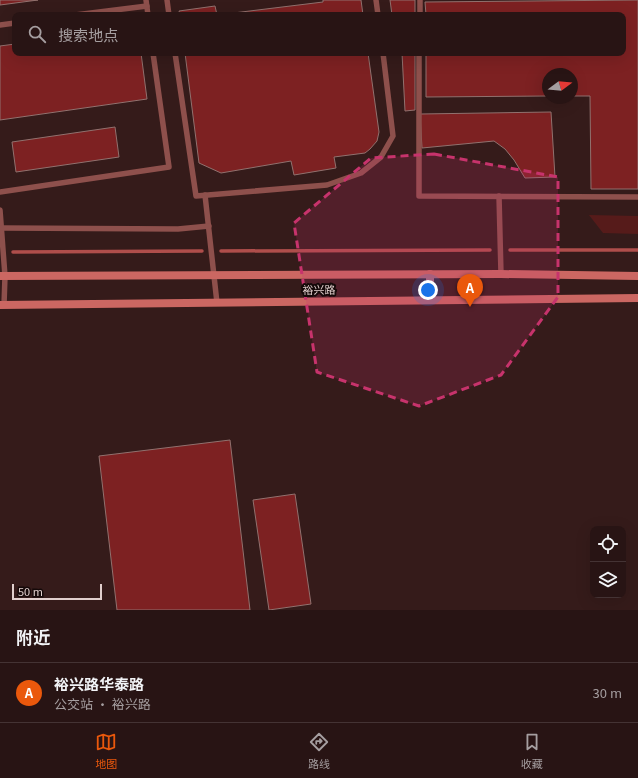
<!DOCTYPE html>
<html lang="zh">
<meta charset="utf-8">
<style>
body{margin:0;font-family:Georgia,"Noto Sans SC",serif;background:#301d1d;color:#f1f3f6}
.controls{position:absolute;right:12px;bottom:12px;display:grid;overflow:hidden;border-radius:8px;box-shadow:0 4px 16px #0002}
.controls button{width:36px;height:36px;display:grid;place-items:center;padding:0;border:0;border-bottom:1px solid #443334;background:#281414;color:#f1f3f6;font:20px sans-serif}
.compass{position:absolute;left:542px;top:68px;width:36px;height:36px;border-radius:50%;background:#281414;box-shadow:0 4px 16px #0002;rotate:74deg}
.scale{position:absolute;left:12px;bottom:10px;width:90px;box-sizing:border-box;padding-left:4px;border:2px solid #e1cfcd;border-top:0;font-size:11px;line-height:14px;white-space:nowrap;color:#e1cfcd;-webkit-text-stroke:3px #150909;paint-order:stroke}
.you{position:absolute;left:428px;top:290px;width:14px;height:14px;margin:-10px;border:3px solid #fff;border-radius:50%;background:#1a73e8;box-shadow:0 0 0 6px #1a73e833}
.badge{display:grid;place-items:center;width:26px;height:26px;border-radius:50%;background:#ea580c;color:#fff;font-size:13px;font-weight:700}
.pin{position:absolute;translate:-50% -33px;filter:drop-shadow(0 1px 2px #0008)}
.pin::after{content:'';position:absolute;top:21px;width:14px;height:12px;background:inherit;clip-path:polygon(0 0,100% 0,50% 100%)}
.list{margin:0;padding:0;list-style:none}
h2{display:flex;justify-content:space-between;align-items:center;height:52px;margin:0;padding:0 16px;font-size:17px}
h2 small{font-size:13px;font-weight:400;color:#a59ea0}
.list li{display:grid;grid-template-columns:26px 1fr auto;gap:12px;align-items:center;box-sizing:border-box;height:60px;padding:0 16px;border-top:1px solid #443334}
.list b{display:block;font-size:15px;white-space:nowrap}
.list p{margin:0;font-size:13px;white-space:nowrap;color:#a59ea0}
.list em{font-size:13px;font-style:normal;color:#a59ea0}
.icon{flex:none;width:22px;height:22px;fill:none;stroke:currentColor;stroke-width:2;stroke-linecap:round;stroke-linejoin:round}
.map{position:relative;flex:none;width:638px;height:610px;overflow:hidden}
.search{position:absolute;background:#281414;box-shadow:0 4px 16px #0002;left:12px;right:12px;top:12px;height:44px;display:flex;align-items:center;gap:10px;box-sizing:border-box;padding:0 14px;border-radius:8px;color:#a59ea0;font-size:15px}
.sheet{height:112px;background:#281414}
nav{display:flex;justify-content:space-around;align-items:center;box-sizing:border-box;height:56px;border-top:1px solid #443334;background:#281414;font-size:11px;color:#a59ea0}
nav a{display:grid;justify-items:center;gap:2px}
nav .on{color:#ea580c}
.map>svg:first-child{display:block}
.green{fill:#561b1a}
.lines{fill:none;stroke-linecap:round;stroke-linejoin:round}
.stream{stroke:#af4e4b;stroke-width:3.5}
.building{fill:#7d2122;stroke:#91716e}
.service{stroke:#8e504c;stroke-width:5.5}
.secondary{stroke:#cb6762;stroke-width:8}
.marked{fill:#c7336c;fill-opacity:0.2;stroke:#c7336c;stroke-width:3;stroke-dasharray:8 5;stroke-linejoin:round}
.labels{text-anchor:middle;stroke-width:4;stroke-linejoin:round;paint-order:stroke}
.street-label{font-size:11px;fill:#e1cfcd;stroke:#150909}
</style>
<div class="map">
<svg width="638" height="610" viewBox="0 0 638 610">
<rect width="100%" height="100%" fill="#351b1a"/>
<!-- green -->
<path class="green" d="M589,215L638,216V234L603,233Z"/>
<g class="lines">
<!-- stream -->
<g class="stream">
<path d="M510,250H638"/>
<path d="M221,251L490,250"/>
<path d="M13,252L202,251"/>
</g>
</g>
<!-- building -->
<g class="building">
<path d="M0,0H38L0,5Z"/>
<path d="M323,0H361L363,15H180L179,11L215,6L217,15L323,2Z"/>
<path d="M390,0H415V15H392Z"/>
<path d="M638,0V189H591L590,96H572V74H548V96L426,97V53H623V15H426L425,2Z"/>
<path d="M15,44V53H141L147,99L0,120V46Z"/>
<path d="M185,53H368L379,132L377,141L370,149L365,153L334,157L336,168L294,175L291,161L221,173L199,163Z"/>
<path d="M402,53H415V110L405,111Z"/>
<path d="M551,112L555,177L525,178L514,160L505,149L494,141L422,148L420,114Z"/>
<path d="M115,127L119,157L16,172L12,142Z"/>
<path d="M230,440L250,610H117L99,456Z"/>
<path d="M295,494L311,604L269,610L253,500Z"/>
</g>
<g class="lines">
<!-- service -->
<g class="service">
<path d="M146,0L148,15"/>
<path d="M167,0L169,15"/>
<path d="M376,0L378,15"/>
<path d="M75,15L147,6"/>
<path d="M420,15V0"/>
<path d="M0,25L15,23"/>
<path d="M175,53L196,196L327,185L361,173L381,157L393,136L383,53"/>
<path d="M419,53V196L638,197"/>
<path d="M0,192L169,167L153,53"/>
<path d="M205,195L217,303"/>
<path d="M499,196L501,274"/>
<path d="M0,210L5,276L4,305"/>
<path d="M2,228L178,229L209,226"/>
</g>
<!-- secondary -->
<g class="secondary">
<path d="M0,276L501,274L638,276"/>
<path d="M430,300V274"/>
<path d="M0,305L638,298"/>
</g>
</g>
<!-- marked area -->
<path class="marked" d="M434,154L558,177V297L501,375L419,406L317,372L294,223L371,158Z"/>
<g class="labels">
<!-- street labels -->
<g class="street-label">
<text transform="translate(319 290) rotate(-1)" y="4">裕兴路</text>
</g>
</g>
</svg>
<div class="controls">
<button><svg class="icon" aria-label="locate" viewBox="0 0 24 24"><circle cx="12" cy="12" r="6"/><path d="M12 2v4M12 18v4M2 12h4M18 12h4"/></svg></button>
<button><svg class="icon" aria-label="layers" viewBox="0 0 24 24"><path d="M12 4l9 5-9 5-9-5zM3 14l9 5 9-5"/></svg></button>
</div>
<svg class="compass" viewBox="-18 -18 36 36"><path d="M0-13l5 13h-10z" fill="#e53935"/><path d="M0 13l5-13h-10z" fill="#a59ea0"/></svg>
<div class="scale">50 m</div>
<div class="you"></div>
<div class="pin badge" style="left:470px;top:307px">A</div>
<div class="search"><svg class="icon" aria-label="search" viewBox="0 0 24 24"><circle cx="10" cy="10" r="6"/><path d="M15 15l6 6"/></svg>搜索地点</div>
</div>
<section class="sheet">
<h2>附近<small></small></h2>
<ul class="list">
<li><span class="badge">A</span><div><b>裕兴路华泰路</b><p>公交站 · 裕兴路</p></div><em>30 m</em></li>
</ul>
</section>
<nav>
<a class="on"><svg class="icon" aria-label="map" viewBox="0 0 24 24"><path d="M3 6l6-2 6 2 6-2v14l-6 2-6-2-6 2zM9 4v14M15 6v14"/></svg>地图</a>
<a><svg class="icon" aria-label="directions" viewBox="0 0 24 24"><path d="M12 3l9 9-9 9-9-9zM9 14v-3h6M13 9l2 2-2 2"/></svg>路线</a>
<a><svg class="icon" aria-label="saved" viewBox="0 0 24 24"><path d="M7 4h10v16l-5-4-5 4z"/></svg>收藏</a>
</nav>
